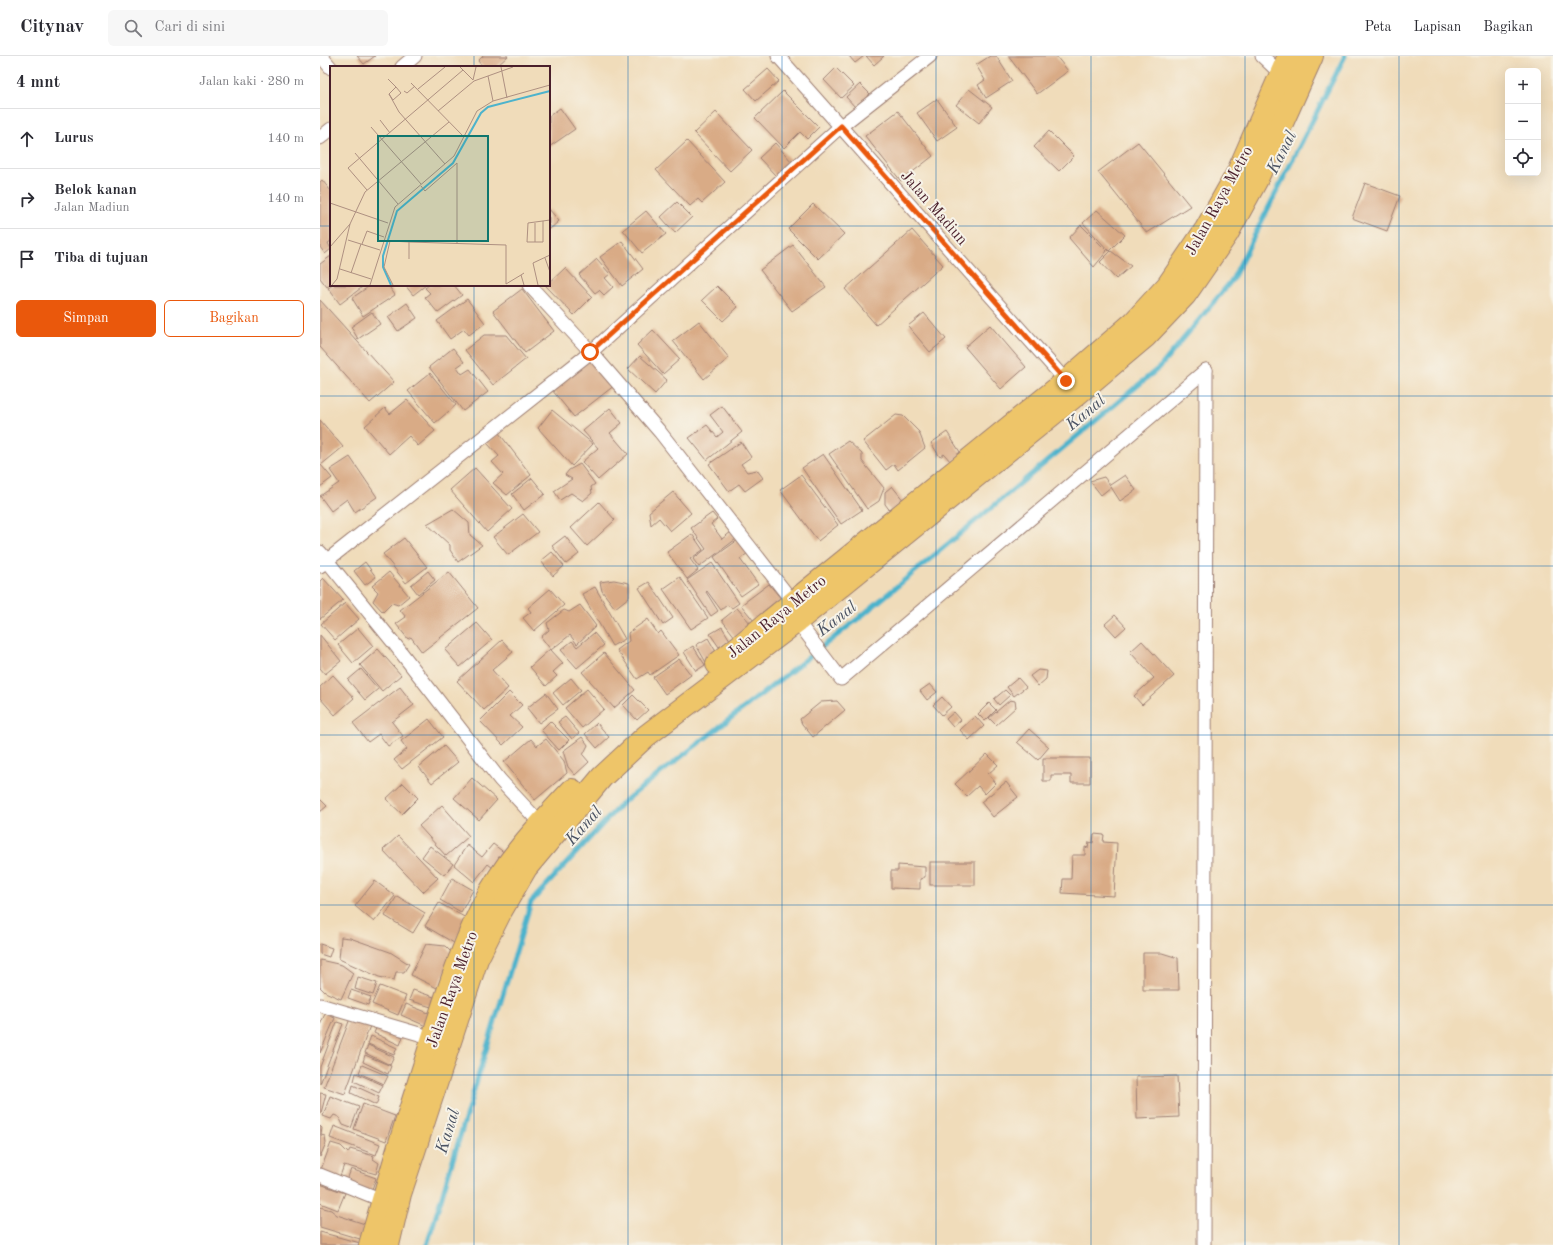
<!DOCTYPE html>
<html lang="id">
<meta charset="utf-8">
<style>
body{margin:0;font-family:"Old Standard TT",serif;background:#f7f7f7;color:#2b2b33}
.controls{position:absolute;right:12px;top:12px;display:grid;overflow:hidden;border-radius:6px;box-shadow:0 4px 16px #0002}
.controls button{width:36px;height:36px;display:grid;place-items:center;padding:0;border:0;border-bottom:1px solid #e1e1e2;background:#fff;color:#2b2b33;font:20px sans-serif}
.stop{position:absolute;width:12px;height:12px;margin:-9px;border:3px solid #ea580c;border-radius:50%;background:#fff}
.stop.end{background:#ea580c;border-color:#fff;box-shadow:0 1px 4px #0008}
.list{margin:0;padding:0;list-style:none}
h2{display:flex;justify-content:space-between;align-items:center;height:52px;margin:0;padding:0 16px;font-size:17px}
h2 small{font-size:13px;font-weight:400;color:#7c7c81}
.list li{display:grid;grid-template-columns:26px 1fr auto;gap:12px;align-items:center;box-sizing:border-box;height:60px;padding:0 16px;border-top:1px solid #e1e1e2}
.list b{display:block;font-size:15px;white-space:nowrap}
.list p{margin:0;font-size:13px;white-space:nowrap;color:#7c7c81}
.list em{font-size:13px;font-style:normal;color:#7c7c81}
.actions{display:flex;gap:8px;padding:12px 16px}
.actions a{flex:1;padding:9px 0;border:1px solid #ea580c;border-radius:6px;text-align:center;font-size:14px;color:#ea580c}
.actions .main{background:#ea580c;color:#fff}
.icon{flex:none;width:22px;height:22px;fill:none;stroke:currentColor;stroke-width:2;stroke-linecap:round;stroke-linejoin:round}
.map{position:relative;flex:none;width:1233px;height:1189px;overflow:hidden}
header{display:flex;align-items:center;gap:24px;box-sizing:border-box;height:56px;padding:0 20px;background:#fff;border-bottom:1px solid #e1e1e2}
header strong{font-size:19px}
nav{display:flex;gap:22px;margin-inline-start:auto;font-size:14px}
.search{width:280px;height:36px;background:#f7f7f7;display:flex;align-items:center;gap:10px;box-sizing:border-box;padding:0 14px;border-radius:6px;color:#7c7c81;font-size:15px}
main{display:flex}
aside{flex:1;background:#fff}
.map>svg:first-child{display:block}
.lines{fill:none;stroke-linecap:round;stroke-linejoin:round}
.stream{stroke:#4db3cc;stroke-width:5}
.building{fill:#d9ab86}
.street-casing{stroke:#9d7e72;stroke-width:15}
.highway-casing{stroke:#9d7e72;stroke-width:24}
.street{stroke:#fff;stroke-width:13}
.highway{stroke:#eec569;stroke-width:22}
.route{stroke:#ea580c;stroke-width:5}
.grid{fill:none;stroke:#1f6fb2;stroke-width:1;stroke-opacity:0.55}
.labels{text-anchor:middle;stroke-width:4;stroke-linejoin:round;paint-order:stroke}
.street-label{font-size:16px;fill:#4a1f2b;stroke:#f7f3e8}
.water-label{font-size:17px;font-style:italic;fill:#4b5363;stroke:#f7f3e8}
.inset-river{fill:none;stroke:#4db3cc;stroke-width:2}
.inset-road{fill:none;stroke:#ae9081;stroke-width:1}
.view{fill:#0f766e;fill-opacity:0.15;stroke:#0f766e;stroke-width:2}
.inset-edge{fill:none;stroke:#4a1f2b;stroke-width:2}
</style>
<header>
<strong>Citynav</strong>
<div class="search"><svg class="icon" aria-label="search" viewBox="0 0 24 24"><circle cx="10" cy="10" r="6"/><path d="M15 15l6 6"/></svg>Cari di sini</div>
<nav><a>Peta</a><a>Lapisan</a><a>Bagikan</a></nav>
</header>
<main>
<aside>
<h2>4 mnt<small>Jalan kaki · 280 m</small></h2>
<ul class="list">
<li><svg class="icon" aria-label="ahead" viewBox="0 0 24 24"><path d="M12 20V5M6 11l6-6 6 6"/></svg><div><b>Lurus</b></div><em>140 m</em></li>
<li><svg class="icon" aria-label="right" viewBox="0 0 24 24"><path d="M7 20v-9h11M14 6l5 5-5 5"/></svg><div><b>Belok kanan</b><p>Jalan Madiun</p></div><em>140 m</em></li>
<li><svg class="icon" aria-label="arrive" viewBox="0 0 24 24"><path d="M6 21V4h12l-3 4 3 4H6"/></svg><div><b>Tiba di tujuan</b></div></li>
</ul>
<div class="actions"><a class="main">Simpan</a><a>Bagikan</a></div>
</aside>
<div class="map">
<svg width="1233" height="1189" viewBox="0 0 1233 1189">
<rect width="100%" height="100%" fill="#f7f3e8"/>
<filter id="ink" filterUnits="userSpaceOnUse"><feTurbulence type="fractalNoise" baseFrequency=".025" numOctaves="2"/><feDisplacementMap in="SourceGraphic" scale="8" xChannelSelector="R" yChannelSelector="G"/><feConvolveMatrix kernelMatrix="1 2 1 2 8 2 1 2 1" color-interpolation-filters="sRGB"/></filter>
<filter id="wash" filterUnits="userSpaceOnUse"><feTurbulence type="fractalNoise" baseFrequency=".012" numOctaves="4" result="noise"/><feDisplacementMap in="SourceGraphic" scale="16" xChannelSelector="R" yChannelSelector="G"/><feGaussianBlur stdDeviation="0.9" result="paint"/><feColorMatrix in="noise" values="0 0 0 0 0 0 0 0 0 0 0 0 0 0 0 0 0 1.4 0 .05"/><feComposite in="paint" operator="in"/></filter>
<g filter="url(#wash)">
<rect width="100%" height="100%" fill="#f0dcba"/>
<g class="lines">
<!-- stream -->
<path class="stream" d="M107,1189L211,846L302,747L539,562L840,311L912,224L1025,0"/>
</g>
<g id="blocks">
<!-- building -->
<g class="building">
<path d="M37,0H55L44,8Z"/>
<path d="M163,0H188L176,11H163L158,5Z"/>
<path d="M529,0H544L535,7Z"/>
<path d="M546,0H564L554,9Z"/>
<path d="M670,0H676L692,25L666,42L658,29L665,24L656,9Z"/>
<path d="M688,0H736L748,15L717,38Z"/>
<path d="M516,12L534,30L521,42L504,24Z"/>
<path d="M448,13L459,25L436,45L425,33Z"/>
<path d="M540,28L550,38L535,51L526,41Z"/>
<path d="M649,33L672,51L659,67L636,49Z"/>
<path d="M463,35L499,71L487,83L480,76L464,92L435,62Z"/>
<path d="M617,43L637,71L617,85L597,57Z"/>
<path d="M240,52L255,73L229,91V60Z"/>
<path d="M578,55L613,100L581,125L545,80Z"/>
<path d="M396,56L432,94L410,115L374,77Z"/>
<path d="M729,75L754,100L739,115L714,91Z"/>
<path d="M367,85L405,126L382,147L378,143L370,150L336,114Z"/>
<path d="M818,86L870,150L827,177L778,116Z"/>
<path d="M455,87L472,106L456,120L439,102Z"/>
<path d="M2,124L11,135V185L8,187L11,193L5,198L0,191V126Z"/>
<path d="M1045,127L1080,140L1067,175L1032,162Z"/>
<path d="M357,146L372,161L355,177L341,161Z"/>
<path d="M493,148L524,178L498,203L468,173Z"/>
<path d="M229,153L239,165L229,174Z"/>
<path d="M777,154L805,179L789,195L763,167Z"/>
<path d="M326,155L346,178L322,197L303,174Z"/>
<path d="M761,169L787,195L774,211L749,182Z"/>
<path d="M592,174L623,209L556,269L525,233Z"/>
<path d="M302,185L323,213L302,230L280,201Z"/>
<path d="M473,189L506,231L472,255L440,214Z"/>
<path d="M791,195L811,210L796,223L780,206Z"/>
<path d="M11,200V228L7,231L0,222V208Z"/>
<path d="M277,203L290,218L285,222L293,231L284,239L279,234L275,237L259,219Z"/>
<path d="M245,212L272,241L254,259L226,230Z"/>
<path d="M13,229H45L20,248L8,232Z"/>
<path d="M51,229H68L75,239L43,260L32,242Z"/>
<path d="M85,229H106L93,239Z"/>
<path d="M109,229H134L142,239L118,257L105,241L110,237L105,232Z"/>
<path d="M397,230L418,251L403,265L382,244Z"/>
<path d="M202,233L234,275L205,297L173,255Z"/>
<path d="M147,243L165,267L149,279L144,273L130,283L117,265Z"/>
<path d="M0,244L74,326L50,347L0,291Z"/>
<path d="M87,247L97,262L78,275L68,261Z"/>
<path d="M52,256L60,268L38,283L31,271Z"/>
<path d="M604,257L626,283L610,296L588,270Z"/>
<path d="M379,265L409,302L384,323L353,285Z"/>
<path d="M670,269L706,311L681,333L645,291Z"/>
<path d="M333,274L360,303L343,318L317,289Z"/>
<path d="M164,279H186L206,303L173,329L145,294Z"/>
<path d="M133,292L144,306L137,311L142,318L150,313L168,336L143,355L109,311Z"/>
<path d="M320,300L347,324L335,338L308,313Z"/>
<path d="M271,304L295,329L254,361L232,334Z"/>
<path d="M110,317L136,349L115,367L88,335Z"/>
<path d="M87,344L115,375L98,390L89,380L69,398L45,370L65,352L70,358Z"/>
<path d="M402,350L422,376L387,404L369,382L387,369L397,381L403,376L390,359Z"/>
<path d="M290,352L302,367L290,377L308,398L278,424L262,406L278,392L263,375Z"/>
<path d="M232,354L273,388L252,410L218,372Z"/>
<path d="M576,359L583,360L599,376L605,392L578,414L574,408L566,414L543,385Z"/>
<path d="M0,364L23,391L1,409L12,422L0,431Z"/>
<path d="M627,376L642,399L631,406L624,398L620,401L611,387Z"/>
<path d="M179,377L211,419L187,439L173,427L183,418L172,406L179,400L167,387Z"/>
<path d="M528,385L542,398V405L564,432L559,445L547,453L509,398Z"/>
<path d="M421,386L431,401L421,408L427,416L437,414L443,422L425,435L419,428L409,435L389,408Z"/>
<path d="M503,398L542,454L521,468L482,412Z"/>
<path d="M30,401L57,441L35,456L27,443L11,455L0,440L19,427L10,414Z"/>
<path d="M260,408L275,428L271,431L272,437L263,445L251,437L240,444L234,435L252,423L245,419L249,414Z"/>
<path d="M155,412L192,453L167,476L130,434Z"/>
<path d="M481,419L518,469L498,485L460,434Z"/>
<path d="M805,419L816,434L800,445L791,431L781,439L770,425L784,421L790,429Z"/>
<path d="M212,422L225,438L204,454L192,438Z"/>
<path d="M572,430L584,445L571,456L565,448V436Z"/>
<path d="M353,436L371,457L350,475L339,462L331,469L329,456Z"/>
<path d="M279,446L295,464L267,490L251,472Z"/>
<path d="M133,453L149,467L150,479L162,489L138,506L130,494V489L107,468Z"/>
<path d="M392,457L397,463L391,468L402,483L411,476L416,483L379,511L373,503L386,493L371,472Z"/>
<path d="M203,458L218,476L188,499L173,481Z"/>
<path d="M372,478L383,494L370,503L378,514L367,523L347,496Z"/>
<path d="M245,480L259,498L246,508L232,490Z"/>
<path d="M84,482L107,511L86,527L63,498Z"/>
<path d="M418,484L428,497L420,503L438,528L421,540L394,501Z"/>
<path d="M232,496L244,510L233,520L221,505Z"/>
<path d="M45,506L56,521L45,529L34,515Z"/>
<path d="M392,507L419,547L412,552L407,549L401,554L387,535L386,536L398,555L391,560L367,524Z"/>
<path d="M108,515L115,524L98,538L91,529Z"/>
<path d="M69,516L89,540L78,549L72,547L63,556L53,545L58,536L52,530Z"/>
<path d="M129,516L158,552L102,596L91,581L88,583L76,568L86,561L80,554Z"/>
<path d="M360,521L388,562L371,573L343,533Z"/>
<path d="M3,522L23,544L0,563V525Z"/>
<path d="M294,524L309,527V541L295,552L282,535L280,526Z"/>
<path d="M329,526L353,562L343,569L319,532Z"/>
<path d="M449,528L462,544L434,565L421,549Z"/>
<path d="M275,531L305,583L292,590L262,538Z"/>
<path d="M230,533L244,549L214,575L203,562L211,556L208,552Z"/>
<path d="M25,547L39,563L15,584L1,568Z"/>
<path d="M260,549L276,570L257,588L250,579L231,594L221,581L229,574L227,567L244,554L249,556Z"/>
<path d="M417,552L431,568L415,581L402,564Z"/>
<path d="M795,559L806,571L796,580L785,568Z"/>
<path d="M328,563L338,578L341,575L359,599L330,619L328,616L317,623L297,594L309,585L308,577Z"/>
<path d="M157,567L172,584L140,611L125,594Z"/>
<path d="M402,571L410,584L399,591L390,578Z"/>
<path d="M38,572L53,590L33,607L18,589Z"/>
<path d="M274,577L284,589L257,612L241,594L252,585L257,591Z"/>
<path d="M0,579L21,605L5,618L0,612Z"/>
<path d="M388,582L399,601L387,608L376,589Z"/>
<path d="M182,584L193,596L172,614L188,632L164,654L137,625Z"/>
<path d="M822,585L854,620L822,649L814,640L834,622L810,596Z"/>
<path d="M373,590L385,609L376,615L364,596Z"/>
<path d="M58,593L81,619L62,635L40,609Z"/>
<path d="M230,593L243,607L233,616L237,620L226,630L210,611Z"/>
<path d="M284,597L315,634L294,652L262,616Z"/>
<path d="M359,603L371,619L345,638L333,621Z"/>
<path d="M41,613L58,633L45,644L28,624Z"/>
<path d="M718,614L727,615L726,623L718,630L710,620Z"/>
<path d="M13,619L34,642L15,659L0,642V631Z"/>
<path d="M251,622L261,634L243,649L233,637Z"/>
<path d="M698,622L706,631L694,640L687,631Z"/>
<path d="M610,628L617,636L607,644L600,635Z"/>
<path d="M80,631L94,649L72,666L83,680L68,690L59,678L48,686L33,667Z"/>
<path d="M267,633L284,653L262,672L245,652Z"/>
<path d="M685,634L690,639L679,649L674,643Z"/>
<path d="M189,636L202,649L190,660L202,671L183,689L160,665Z"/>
<path d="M226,637L238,653L219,667L207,652Z"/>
<path d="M313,639L328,654L317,664L303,649Z"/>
<path d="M622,641L631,651L622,659L613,649Z"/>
<path d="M690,644L695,645L696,651L676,669L669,662Z"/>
<path d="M517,645L525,654L493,681L482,668L480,663L501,646Z"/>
<path d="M669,647L676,654L665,665L658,658Z"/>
<path d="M634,656L641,664L633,671L626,663Z"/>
<path d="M655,660L664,670L649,684L640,674Z"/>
<path d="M245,661L259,677L252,683L238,666Z"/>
<path d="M109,663L123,681L82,713L74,704L87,693L81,685Z"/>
<path d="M230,665L249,684L239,694L221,674Z"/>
<path d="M277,667L289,681L277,692L265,678Z"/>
<path d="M709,673L729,691L718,704L697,686Z"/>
<path d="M262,681L268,689L263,699L269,706L255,719L248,711L243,695Z"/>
<path d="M211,683L217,690L226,683L244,705L247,717L215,744L184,706Z"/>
<path d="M124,690L138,706L112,727L99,711Z"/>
<path d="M667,698L678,709L668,718L676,727L665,738L658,730L647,740L635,728Z"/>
<path d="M723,702H770V727H751V719H731V725H723Z"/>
<path d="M152,722L177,744L159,764L134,742Z"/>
<path d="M686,726L698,741L673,761L661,746Z"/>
<path d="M83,727L98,742L82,758L66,743Z"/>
<path d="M0,743L7,750L0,756Z"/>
<path d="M122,749L149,780L126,800L99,770Z"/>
<path d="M774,778L784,779L783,786L797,787L794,840L742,837L743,823H751L752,799H765V791L768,792L769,786L773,787Z"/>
<path d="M78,780L118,822L103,836L63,794Z"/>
<path d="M173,788L190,801L178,816L168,808L154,826L134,809L147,789L162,801Z"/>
<path d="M110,790L133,808L124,819L102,801Z"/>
<rect x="610" y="806" width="45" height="23"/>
<path d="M578,809L605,811V821L600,823V833L571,832V815H578Z"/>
<path d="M132,822L153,834L141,856L120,844Z"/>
<path d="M55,825L75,840L54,866L35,850Z"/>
<path d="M77,840L105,857L93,877L65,860Z"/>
<path d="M119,847L148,863L134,887L105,870Z"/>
<path d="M21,881L30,882L70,896L89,908L84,916H76L74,924L59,921L19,903Z"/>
<path d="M0,888L12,892L9,901L0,898Z"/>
<path d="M106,888L125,890L134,899L117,932L91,919Z"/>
<path d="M823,897H842L858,902L859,934H823Z"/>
<path d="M0,904L22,909L33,917L21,943L5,936L0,931Z"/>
<path d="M38,921L57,927L53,939L35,933Z"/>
<path d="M60,930L86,940L78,959L52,948Z"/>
<path d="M31,934L51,941L48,949L28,942Z"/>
<path d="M93,934L114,941L111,951L89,944Z"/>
<path d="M86,948L111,958L106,970L81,959Z"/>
<path d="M5,958L15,962L0,997V969Z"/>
<path d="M31,960L51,967L25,1038L4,1031Z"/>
<path d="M17,966L23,968L0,1028V1011Z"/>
<path d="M57,970L83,981L80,989L54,977Z"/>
<path d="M51,980L77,992L74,999L48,988Z"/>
<path d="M48,989L74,1001L70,1009L45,997Z"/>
<path d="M45,999L71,1010L68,1018L43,1006Z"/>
<path d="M42,1009L68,1020L64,1028L39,1017Z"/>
<path d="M36,1017L63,1029L59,1037L34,1025Z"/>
<path d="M857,1020L859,1061L817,1063L816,1021Z"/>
<path d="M33,1029L59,1041L56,1049L31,1037Z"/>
<path d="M0,1037L6,1038L1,1057L0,1056Z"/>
<path d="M10,1040L39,1051L31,1072L23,1069L19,1061L14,1059L11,1063L3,1060Z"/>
<path d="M43,1048L75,1060L66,1085L34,1073Z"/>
<path d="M0,1070L2,1072L1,1079L5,1080L6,1087L0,1101Z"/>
<path d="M14,1070L60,1088L56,1099L10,1082Z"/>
<path d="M11,1087L21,1090L28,1097L30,1093L54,1100L53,1103L59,1107L56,1118L24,1109L19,1123L0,1116Z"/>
<path d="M31,1113L56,1122L51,1136L26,1127Z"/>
<path d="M0,1128L25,1137L18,1154L0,1147Z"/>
<path d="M0,1151L11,1154L17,1159L45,1168L40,1183L0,1171Z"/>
<path d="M0,1176L40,1187L39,1189H0Z"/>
</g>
</g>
</g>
<g filter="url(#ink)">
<use href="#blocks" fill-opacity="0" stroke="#9d7e72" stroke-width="1"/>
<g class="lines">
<!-- street casing -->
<g class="street-casing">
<g id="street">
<path d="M1,0L11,12"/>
<path d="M458,0L746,325"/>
<path d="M942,0L961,18"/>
<path d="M82,11L95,0"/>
<path d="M0,82L11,73"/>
<path d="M209,229L271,296L340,376L473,546"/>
<path d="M0,496L73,586L180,724L220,767"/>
<path d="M0,510L271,296L521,70L610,0"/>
<path d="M477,565L521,623L886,314"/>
<path d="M0,949L113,982"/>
<path d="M0,1119L62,1144"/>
<path d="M884,1189L886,314"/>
</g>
</g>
<!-- highway casing -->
<g class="highway-casing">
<g id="highway">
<path d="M397,608L746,325L814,266L848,229L886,173L917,118L969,0"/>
<path d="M50,1189C67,1129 85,1069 104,1010C121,956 137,902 162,851C184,806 218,770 252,734"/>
<path d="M68,1189L80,1138L157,903L181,855L206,812L282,721L326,680L480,563L755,340L826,280L865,239L907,178L936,125L992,0"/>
</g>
</g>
<!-- street -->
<use href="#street" class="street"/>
<!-- highway -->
<use href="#highway" class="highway"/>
</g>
</g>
<g class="lines" filter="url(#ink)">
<!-- route -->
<path class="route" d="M270,296L521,70L746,325"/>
</g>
<!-- grid -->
<path class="grid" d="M154,0V11M308,0V1189M462,0V1189M616,0V1189M771,0V1189M925,0V1189M1079,0V1189M0,170H11M229,170H1233M154,229V1189M0,340H1233M0,510H1233M0,679H1233M0,849H1233M0,1019H1233"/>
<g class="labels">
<!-- street labels -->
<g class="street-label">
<text transform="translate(898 144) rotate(-61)" y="6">Jalan Raya Metro</text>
<text transform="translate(615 151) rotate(49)" y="6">Jalan Madiun</text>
<text transform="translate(456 560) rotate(-39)" y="6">Jalan Raya Metro</text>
<text transform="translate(131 933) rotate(-70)" y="6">Jalan Raya Metro</text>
</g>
<!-- water labels -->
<g class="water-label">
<text transform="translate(961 96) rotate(-63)" y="6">Kanal</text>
<text transform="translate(765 356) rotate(-40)" y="6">Kanal</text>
<text transform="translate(516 562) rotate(-38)" y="6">Kanal</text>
<text transform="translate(263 769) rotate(-48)" y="6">Kanal</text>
<text transform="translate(127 1075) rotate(-73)" y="6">Kanal</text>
</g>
</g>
<!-- overview -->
<g transform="translate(10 10)">
<rect width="220" height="220" fill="#f0dcba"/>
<path class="inset-river" d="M61,219L53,201V190L67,145L123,97L151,47L158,41L220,25"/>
<path class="inset-road" d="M130,1L143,14M171,1L177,32M158,10L163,35M58,13L66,21L71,27L63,34L59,28L66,21M143,14L146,1M81,17L134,71M88,23L115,1M74,25L77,27L85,20M59,28L69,46L115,98M108,45L144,15L183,1M50,54L60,67M41,61L91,118M25,87L68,138M91,120L95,125L127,97M37,124L18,102L133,4M0,137L58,157M213,155V176H197L198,157L220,154M18,174L50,184M79,176L176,179V218M205,176V157M32,178L37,165L54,171M127,178V97M0,181L20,158M215,192L220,206M10,203L41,213M21,207L31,178M176,218L191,209M2,219L7,213L20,158L35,126L119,56M40,219L65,141L124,90L147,45L163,35L220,19M63,219L54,201L60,175L79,176V193M194,219L191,209L194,207M208,219L203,197L220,189"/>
<path class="view" d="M48,70H158V175H48Z"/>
<rect width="220" height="220" class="inset-edge"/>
</g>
</svg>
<div class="controls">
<button>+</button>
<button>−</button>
<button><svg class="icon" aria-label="locate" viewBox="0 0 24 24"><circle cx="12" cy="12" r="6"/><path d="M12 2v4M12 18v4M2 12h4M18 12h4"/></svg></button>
</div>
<div class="stop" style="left:270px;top:296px"></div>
<div class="stop end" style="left:746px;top:325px"></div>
</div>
</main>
